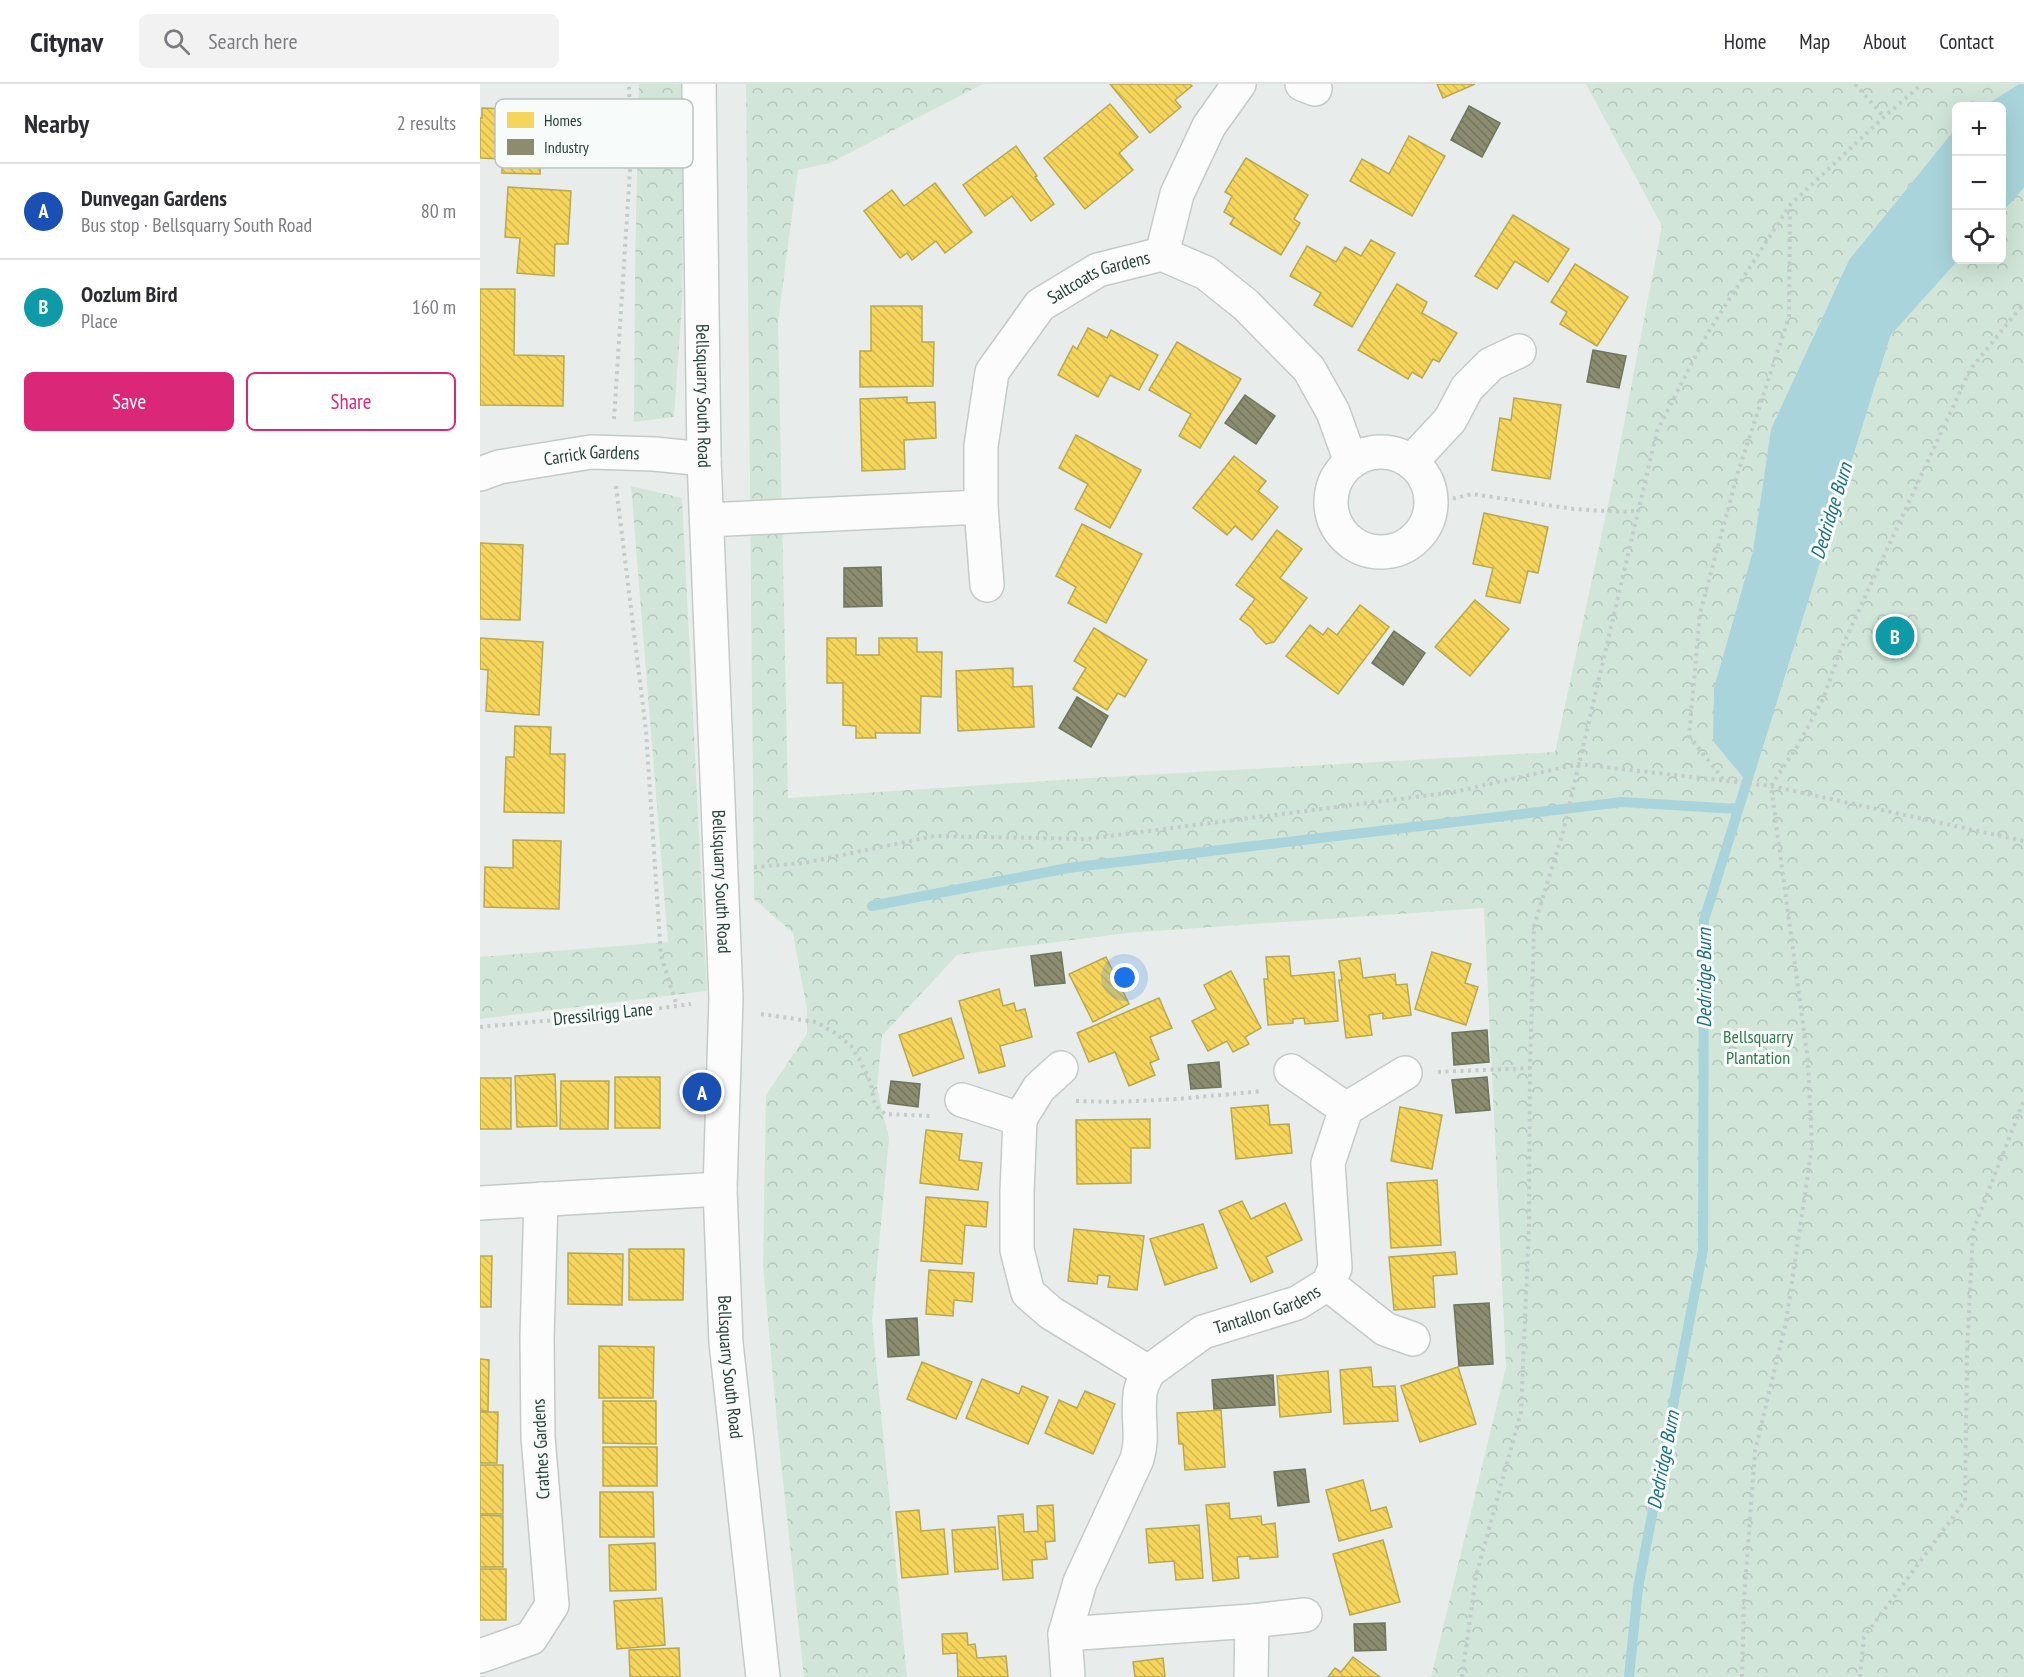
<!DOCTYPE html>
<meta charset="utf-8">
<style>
body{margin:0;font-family:"PT Sans Narrow",sans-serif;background:#f2f2f3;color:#2b2b33}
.controls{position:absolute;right:18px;top:18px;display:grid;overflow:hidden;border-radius:9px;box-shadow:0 6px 24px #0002}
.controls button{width:54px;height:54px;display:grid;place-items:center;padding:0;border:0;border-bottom:2px solid #e1e1e2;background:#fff;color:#2b2b33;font:30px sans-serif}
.you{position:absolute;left:645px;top:894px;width:21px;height:21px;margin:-15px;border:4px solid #fff;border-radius:50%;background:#1a73e8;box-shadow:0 0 0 9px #1a73e833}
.badge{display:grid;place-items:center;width:39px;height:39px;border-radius:50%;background:#db2777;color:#fff;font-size:20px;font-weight:700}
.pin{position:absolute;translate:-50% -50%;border:3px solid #fff;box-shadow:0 2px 6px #0006}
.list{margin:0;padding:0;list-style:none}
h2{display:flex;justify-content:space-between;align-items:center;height:78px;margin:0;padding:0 24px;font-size:26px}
h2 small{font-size:20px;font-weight:400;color:#7c7c81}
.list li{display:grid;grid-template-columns:39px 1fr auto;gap:18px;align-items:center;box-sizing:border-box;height:96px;padding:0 24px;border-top:2px solid #e1e1e2}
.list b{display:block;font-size:22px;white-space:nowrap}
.list p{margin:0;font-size:20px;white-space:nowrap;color:#7c7c81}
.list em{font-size:20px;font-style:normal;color:#7c7c81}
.actions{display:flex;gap:12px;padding:18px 24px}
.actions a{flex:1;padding:14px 0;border:2px solid #db2777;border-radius:9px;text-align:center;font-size:21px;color:#db2777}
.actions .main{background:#db2777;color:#fff}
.icon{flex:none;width:33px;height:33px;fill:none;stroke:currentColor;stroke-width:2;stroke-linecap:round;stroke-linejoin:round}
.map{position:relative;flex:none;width:1544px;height:1593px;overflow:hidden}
header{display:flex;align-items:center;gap:36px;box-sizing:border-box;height:84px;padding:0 30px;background:#fff;border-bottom:2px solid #e1e1e2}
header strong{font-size:28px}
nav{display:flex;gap:33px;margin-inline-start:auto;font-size:21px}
.search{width:420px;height:54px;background:#f2f2f3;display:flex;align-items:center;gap:15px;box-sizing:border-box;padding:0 21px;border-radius:9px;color:#7c7c81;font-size:22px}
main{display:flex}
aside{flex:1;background:#fff}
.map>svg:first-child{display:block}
.forest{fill:url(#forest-crowns)}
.water{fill:#a9d4db}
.homes{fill:url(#homes-back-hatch);stroke:#b7a952;stroke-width:1.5}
.industry{fill:url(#industry-back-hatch);stroke:#6d765e;stroke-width:1.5}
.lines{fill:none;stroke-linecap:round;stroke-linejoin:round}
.stream{stroke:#a9d4db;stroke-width:10}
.minor-casing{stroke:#c5cac8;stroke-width:36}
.path{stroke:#c3ccca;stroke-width:4;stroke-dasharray:3 4.5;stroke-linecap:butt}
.minor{stroke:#fcfcfc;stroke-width:33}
.labels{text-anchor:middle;stroke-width:6;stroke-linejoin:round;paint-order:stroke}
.street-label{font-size:18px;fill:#24423a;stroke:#f7fbf9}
.park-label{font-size:18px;fill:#2d7a4b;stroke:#f7fbf9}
.water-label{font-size:20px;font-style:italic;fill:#1c6f80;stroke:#f7fbf9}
.key{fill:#f7fbf9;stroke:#b8c4c0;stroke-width:1.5}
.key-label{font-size:16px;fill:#24423a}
</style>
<header>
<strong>Citynav</strong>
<div class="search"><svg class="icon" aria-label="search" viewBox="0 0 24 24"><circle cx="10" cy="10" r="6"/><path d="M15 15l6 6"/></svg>Search here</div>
<nav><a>Home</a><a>Map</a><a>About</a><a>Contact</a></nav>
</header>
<main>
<aside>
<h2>Nearby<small>2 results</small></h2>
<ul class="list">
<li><span class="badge" style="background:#1a4fb4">A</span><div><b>Dunvegan Gardens</b><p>Bus stop · Bellsquarry South Road</p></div><em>80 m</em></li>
<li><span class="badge" style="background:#0f9aa8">B</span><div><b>Oozlum Bird</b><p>Place</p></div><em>160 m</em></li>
</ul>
<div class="actions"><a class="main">Save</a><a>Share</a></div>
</aside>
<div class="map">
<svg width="1544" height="1593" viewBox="0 0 1544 1593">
<defs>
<pattern id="forest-crowns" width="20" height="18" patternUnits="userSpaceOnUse" patternTransform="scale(1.5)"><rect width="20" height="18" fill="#d1e6d8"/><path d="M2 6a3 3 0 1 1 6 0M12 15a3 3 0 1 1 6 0" fill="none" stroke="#b3c6ba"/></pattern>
<pattern id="homes-back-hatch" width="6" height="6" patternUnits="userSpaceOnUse" patternTransform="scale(1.5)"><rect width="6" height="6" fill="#f6d55c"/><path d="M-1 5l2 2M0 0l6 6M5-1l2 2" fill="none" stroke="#d3b851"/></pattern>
<pattern id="industry-back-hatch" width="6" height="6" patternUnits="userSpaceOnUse" patternTransform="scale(1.5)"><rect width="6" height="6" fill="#8c8c6e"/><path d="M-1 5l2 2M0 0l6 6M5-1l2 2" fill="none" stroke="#72745b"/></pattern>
</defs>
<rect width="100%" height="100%" fill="#e8edeb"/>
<!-- forest -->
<g class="forest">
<path d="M159,0H204L202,219L194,333L154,338L155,185Z"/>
<path d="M266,0H503L350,79L318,86L298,238L308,714L610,694L1075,668L1132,402L1182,142L1106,0H1539L1504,22H1476V44L1369,176L1291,345L1273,467L1267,697L1406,249L1476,171V176H1522V121L1544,96V1593H951L1026,1283L1004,824L647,849L477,871L402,952L397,1004L409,1054L392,1237L427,1593H324L298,1350L283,1181L286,1011L327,950V926L313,849L274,815Z"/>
<path d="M151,402L202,414L227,907L0,935V873L188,858Z"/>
</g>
<!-- water -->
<g class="water">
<path d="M1539,0H1544V96L1522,121V22H1504Z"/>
<path d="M1476,44V171L1406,250L1267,698L1233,657L1234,604L1273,467L1291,345L1369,176Z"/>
</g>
<!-- homes -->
<g class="homes">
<path d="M630,0H710L712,2L695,16L701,23L670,49Z"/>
<path d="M957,0H995L963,14Z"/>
<path d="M630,20L658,53L639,69L653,86L605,125L564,74Z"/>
<path d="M2,24L62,26L60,90L22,89V75L0,74V34H2Z"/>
<path d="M929,52L965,72L932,132L870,97L882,75L909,90Z"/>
<path d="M536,62L557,92L555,93L574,120L551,137L532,112L505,132L483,101Z"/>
<path d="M766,74L828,111L814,135L820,139L801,171L750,140L754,134L744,128L752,112L745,108Z"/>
<path d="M455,99L492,148L465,169L456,157L432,176L427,169L420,174L384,127L412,106L424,122Z"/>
<path d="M28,103L91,107L88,160H75L74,192L37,189L40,154L25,153Z"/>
<path d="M1033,131L1089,165L1068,198L1035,177L1017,205L995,192Z"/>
<path d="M891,156L915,169L872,243L834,221L841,209L810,192L827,162L856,178L865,163L881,172Z"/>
<path d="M1095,180L1148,213L1117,262L1080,240L1087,228L1071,218Z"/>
<path d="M917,200L947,218L942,229L977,249L959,278L953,275L942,294L932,288L928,295L878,266Z"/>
<path d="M0,205H35L34,271L84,272L83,322L0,321Z"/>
<path d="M391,222H442V258H454L453,302L380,303V267H391Z"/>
<path d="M608,244L627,254L631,246L678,271L659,306L630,291L618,313L578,291L593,262L597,265Z"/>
<path d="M697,258L761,295L720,364L699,352L711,330L669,306Z"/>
<path d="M427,313V319L455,318L456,354L424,356L425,385L382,387L380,315Z"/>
<path d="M1034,314L1081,321L1070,395L1012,386L1020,334L1031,336Z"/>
<path d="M596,351L661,386L630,444L595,425L608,400L579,384Z"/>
<path d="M754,372L786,397L778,407L798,423L772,456L755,442L747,451L713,424Z"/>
<path d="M1004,429L1068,443L1058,489L1048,487L1040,519L1006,512L1013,484L993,480Z"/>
<path d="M602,440L662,470L626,539L588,519L596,503L576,492Z"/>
<path d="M797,446L822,465L800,494L827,514L794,558L786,560L776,550L772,544L760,535L775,515L756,501Z"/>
<path d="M0,459L43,461L40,536L0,535Z"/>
<path d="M995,516L1029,545L990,592L955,563Z"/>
<path d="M880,521L909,543L858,610L806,572L830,541L843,551L848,544L857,551Z"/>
<path d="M614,544L667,576L645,613L638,609L627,626L593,605L606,584L594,577Z"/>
<path d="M0,554L63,558L59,631L6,627L8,586L0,585Z"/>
<path d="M347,554H376V571H399V554H437V568H462L461,613L441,612L440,649H395L396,654H376V642L363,641V599H347Z"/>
<path d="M533,584V603L552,602L554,643L478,647L476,587Z"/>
<path d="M35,642L71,643L70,670H85L84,729L24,728L26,673H34Z"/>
<path d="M33,756L81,757L79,825L4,823L5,783L33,784Z"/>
<path d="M952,868L991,880L985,899L998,903L986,941L935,925Z"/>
<path d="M809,872L811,892L854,888L858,937L825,940L824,934L813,935V939L788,941L784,895H788L786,873Z"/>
<path d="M626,873L649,920L613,938L589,890Z"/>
<path d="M880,874L883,894L915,890L916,901L927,900L931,931L903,935V929L889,931L892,951L866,954L859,896H862L859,877Z"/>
<path d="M751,887L781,944L765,953L769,960L753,968L747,957L728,967L712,937L736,925L724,901Z"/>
<path d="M519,905L523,922L534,919L536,927L545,925L552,953L520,962L525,982L499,989L479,917Z"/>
<path d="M679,914L692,944L670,953L679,975L670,979L675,991L649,1002L635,968L609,978L597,949Z"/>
<path d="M471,934L484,974L433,992L419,951Z"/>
<path d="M75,990L77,1042L37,1043L35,992Z"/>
<rect x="135" y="993" width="45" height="51"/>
<rect x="0" y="994" width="31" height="51"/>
<path d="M81,997H129L128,1045H80Z"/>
<path d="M788,1021L790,1041L809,1040L812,1069L756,1075L751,1024Z"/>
<path d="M920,1023L962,1031L952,1085L911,1077Z"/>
<path d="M670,1035V1064H651V1099L597,1100L596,1036Z"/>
<path d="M446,1046L482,1050L479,1076L502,1079L498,1106L440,1099Z"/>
<path d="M957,1096L961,1161L911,1164L907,1099Z"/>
<path d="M446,1113L508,1118L506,1143L485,1141L482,1180L441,1177Z"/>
<path d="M762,1117L771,1135L805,1119L822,1156L786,1173L793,1188L771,1198L739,1127Z"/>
<path d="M723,1140L737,1184L685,1201L670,1155Z"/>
<path d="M594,1145L664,1152L657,1206L628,1203L630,1192L618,1191L617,1200L588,1197Z"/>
<path d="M149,1165H204L203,1216H149Z"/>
<path d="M975,1168L977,1190L953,1192L955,1223L914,1226L909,1173Z"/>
<path d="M88,1169L143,1170L142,1221L88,1220Z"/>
<path d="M0,1172H12L11,1223H0Z"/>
<path d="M449,1186L494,1189L492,1218L474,1216L473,1232L446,1230Z"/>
<path d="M119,1262L174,1263L173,1314H119Z"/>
<path d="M0,1275L9,1276L8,1327H0Z"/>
<path d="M442,1278L492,1298L476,1335L427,1315Z"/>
<path d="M891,1283L893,1303L915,1302L918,1337L864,1340L860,1286Z"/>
<path d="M978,1283L996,1340L940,1358L921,1302Z"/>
<path d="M848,1287L851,1328L800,1333L797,1292Z"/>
<path d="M502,1295L539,1310L542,1302L568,1313L548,1360L486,1334Z"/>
<path d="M605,1307L635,1320L613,1370L565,1349L579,1316L597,1324Z"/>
<path d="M123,1317H176V1360L123,1359Z"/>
<path d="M741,1326L745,1383L705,1386L703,1360H699L697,1329Z"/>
<path d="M0,1328H18L17,1379H0Z"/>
<rect x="123" y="1363" width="54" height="39"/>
<rect x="0" y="1381" width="23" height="49"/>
<path d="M883,1396L891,1427L906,1423L912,1443L859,1457L846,1406Z"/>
<path d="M120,1408H173L174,1453H120Z"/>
<path d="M749,1419L750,1435L781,1432L782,1441L795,1439L798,1473L770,1475V1472L757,1473L759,1494L733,1497L726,1421Z"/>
<path d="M573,1421L575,1457L565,1458L567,1475L552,1476L553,1494L523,1496L518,1432L543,1430L544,1448L558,1447L557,1422Z"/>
<path d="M439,1426L441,1447L464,1445L468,1490L422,1494L416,1428Z"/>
<path d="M0,1431L23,1432V1483H0Z"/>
<path d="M719,1441L723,1494L696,1496L694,1477L669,1479L666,1445Z"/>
<path d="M515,1443L518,1485L475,1488L472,1446Z"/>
<path d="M903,1456L920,1518L870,1531L853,1470Z"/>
<path d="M175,1459L176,1506L130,1507L129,1461Z"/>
<rect x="0" y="1485" width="26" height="51"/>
<path d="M182,1514L185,1561L137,1565L134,1517Z"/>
<path d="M487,1549L488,1561L495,1560L497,1574L526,1572L528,1593H478L477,1569L463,1570L462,1550Z"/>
<path d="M199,1564L200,1593H150L149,1566Z"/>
<path d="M873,1573L900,1593H848L855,1584L861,1588Z"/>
<path d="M683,1574L685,1593H655L653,1578Z"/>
</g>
<!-- industry -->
<g class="industry">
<path d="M989,22L1020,39L1002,73L971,56Z"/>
<path d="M1113,266L1146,272L1139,304L1107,298Z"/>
<path d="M765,311L795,332L776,360L745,339Z"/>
<path d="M401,483L402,522L364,523V484Z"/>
<path d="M914,547L945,569L923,601L892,579Z"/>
<path d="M597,613L628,632L611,663L579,644Z"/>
<path d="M581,868L585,899L555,902L551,872Z"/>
<path d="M1007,946L1009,978L974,981L972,949Z"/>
<path d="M739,978L741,1003L711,1005L708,981Z"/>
<path d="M1007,993L1010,1026L976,1029L972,996Z"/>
<path d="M411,997L440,1000L438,1023L408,1019Z"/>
<path d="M1009,1219L1013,1280L979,1282L974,1221Z"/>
<path d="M437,1234L439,1271L408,1273L406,1236Z"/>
<path d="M793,1291L795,1321L734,1325L732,1296Z"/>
<path d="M825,1385L829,1418L798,1422L794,1388Z"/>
<path d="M905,1539L906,1566L875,1567L874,1540Z"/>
</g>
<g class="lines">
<!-- stream -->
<g class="stream">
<path d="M1522,121L1544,96"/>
<path d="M392,822L588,784L1142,718L1258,725"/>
<path d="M1149,1593L1158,1504L1223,1166L1224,836L1406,249L1476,171"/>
</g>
<!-- minor casing -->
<g class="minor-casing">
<g id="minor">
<path id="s1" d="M219,0L224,375L246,914L240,1105L246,1259L283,1593"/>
<path d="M822,0L835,5"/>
<path d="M682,170L726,189L766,221L829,285L853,328L871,378"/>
<circle cx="901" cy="418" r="50"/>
<path d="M931,378L970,336L987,304L1011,280L1039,267"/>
<path id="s2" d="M0,390L19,383L111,368L174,370L224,375"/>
<path id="s3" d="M501,423V362L512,288L560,221L618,186L682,170L697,110L729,42L759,0"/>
<path d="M227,436L501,423L507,501"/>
<path d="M482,1016L540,1035L537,1108V1166L548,1209L571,1229L668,1288C665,1295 660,1303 660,1311C657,1335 664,1351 657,1375L600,1498L585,1550L588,1593"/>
<path d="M866,1025L925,989"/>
<path d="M540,1035L559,1004L581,984"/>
<path d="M0,1119L240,1105"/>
<path d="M848,1200L905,1245L933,1255"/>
<path id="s4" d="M668,1288L723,1248L817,1219L848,1200L855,1184L848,1079L866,1025L811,987"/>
<path d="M585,1550L772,1537L825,1531"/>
<path d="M0,1572L51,1554L72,1521L58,1353L57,1254L61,1115"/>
<path d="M771,1593L772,1537"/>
</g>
</g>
<!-- path -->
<g class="path">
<path d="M1375,0L1404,33"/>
<path d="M134,335L151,71L149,0"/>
<path d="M136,402L166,647L181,872L197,922"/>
<path d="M951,420L992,410L1094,425L1143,428L1159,426"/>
<path d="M1243,695L1209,652L1220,529L1258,388L1309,233L1310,122"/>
<path d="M274,783L324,779L454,752L606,755L974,708L1098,680L1291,702L1544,757"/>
<path d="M281,930L336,938L355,949L371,962L381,978L391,1000L395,1021L405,1030L452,1032"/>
<path d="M0,943L138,930L211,920"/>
<path d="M958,988L1050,984"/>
<path d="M596,1017L636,1018L697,1015L783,1007"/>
<path d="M982,1593L996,1492L1041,1328L1049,1143L1050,984L1054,842L1083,748L1177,347L1227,250L1310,121L1404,33L1442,0"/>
<path d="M1262,1593L1264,1515L1275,1367L1306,1238L1332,1063L1328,977L1291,702L1318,661L1343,615L1360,567L1490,286L1544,219"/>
<path d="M1380,1593L1384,1553L1485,1417L1487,1269L1493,1147L1544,1016"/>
</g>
<!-- minor -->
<use href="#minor" class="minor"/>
</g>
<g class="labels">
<!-- street labels -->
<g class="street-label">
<text dy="6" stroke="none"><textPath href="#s3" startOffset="284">Saltcoats Gardens</textPath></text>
<text dy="6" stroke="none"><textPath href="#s1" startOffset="312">Bellsquarry South Road</textPath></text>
<text dy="6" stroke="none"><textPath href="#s2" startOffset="114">Carrick Gardens</textPath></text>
<text dy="6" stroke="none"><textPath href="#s1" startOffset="798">Bellsquarry South Road</textPath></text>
<text transform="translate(123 930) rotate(-6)" y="6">Dressilrigg Lane</text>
<text dy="6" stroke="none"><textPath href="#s4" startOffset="136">Tantallon Gardens</textPath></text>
<text dy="6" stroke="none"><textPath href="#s1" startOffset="1284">Bellsquarry South Road</textPath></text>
<text transform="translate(61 1365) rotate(-93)" y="6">Crathes Gardens</text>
</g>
<!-- park labels -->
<g class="park-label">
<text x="1278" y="959">Bellsquarry<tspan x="1278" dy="21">Plantation</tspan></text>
</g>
<!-- water labels -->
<g class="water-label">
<text transform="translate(1351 427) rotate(-73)" y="7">Dedridge Burn</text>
<text transform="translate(1224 894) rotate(-90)" y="7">Dedridge Burn</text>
<text transform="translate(1183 1376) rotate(-79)" y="7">Dedridge Burn</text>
</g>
</g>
<!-- legend -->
<rect x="15" y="15" width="198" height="69" rx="9" class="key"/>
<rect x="27" y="28" width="27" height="16" fill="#f6d55c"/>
<rect x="27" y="55" width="27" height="16" fill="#8c8c6e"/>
<g class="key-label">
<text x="64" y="42">Homes</text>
<text x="64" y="69">Industry</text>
</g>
</svg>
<div class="controls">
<button>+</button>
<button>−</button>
<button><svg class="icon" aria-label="locate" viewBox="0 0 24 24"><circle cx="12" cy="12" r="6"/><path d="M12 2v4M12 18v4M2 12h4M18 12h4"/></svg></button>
</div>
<div class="you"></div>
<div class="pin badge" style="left:222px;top:1008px;background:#1a4fb4">A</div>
<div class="pin badge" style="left:1415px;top:552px;background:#0f9aa8">B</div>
</div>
</main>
